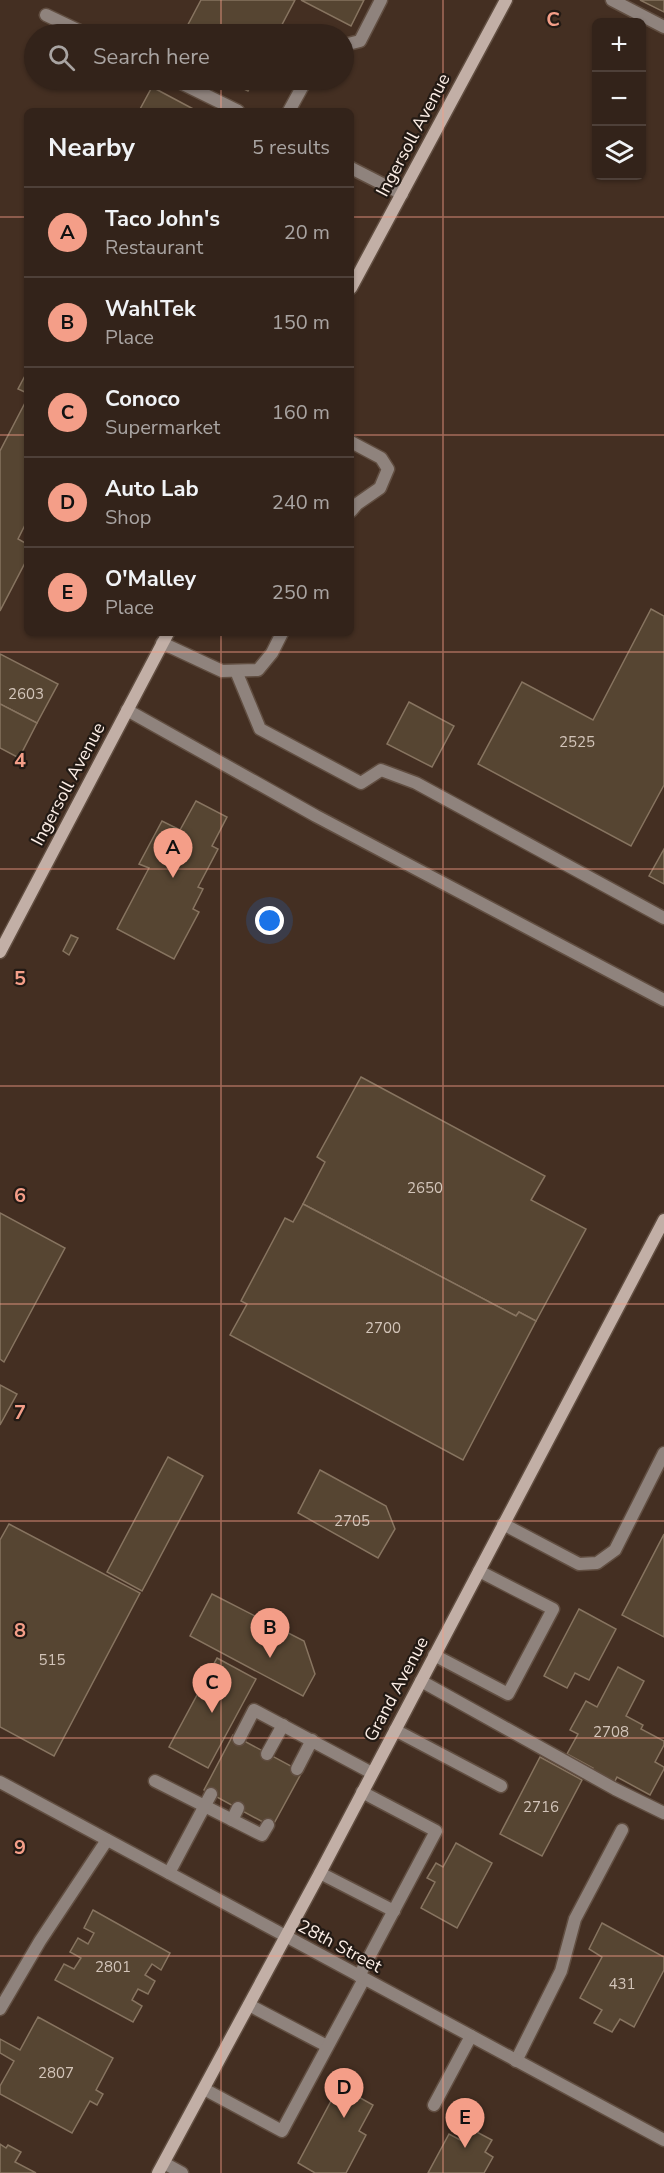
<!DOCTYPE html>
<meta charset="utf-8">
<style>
body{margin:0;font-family:"Nunito Sans",sans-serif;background:#3b2b23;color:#f1f3f6}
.controls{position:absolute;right:18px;top:18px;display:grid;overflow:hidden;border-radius:9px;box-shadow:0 2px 4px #0004}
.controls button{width:54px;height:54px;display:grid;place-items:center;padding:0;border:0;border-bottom:2px solid #4e4039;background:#33231a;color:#f1f3f6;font:30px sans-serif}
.you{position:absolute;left:270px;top:921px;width:21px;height:21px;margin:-15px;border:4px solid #fff;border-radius:50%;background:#1a73e8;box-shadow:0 0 0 9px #1a73e833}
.badge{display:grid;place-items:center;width:39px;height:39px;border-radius:50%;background:#f49e88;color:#111;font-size:20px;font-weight:700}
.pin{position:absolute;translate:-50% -50px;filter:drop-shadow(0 2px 3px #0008)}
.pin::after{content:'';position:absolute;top:32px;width:21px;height:18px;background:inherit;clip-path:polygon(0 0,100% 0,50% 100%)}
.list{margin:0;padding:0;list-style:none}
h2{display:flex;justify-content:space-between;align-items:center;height:78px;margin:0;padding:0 24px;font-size:26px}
h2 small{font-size:20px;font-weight:400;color:#a9a4a2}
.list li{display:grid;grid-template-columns:39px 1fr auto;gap:18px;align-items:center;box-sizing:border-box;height:90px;padding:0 24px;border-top:2px solid #4e4039}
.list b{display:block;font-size:22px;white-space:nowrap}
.list p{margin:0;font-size:20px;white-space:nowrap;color:#a9a4a2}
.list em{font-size:20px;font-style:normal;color:#a9a4a2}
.icon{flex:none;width:33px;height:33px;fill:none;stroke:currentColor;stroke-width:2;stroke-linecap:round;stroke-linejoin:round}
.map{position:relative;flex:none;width:664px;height:2173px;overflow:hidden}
.search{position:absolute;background:#33231a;box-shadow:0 2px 4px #0004;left:24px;top:24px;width:330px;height:66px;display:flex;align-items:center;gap:15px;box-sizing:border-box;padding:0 21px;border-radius:33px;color:#a9a4a2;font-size:22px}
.panel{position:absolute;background:#33231a;box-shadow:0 2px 4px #0004;left:24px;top:108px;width:330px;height:528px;border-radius:9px}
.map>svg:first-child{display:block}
.building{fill:#564532;stroke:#877460;stroke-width:1.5}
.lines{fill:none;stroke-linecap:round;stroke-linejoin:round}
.lane-casing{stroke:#614e41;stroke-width:15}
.street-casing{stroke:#614e41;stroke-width:15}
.secondary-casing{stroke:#614e41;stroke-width:15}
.lane{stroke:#8f837d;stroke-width:12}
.street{stroke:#8f837d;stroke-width:12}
.secondary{stroke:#c2afa6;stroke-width:12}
.grid{fill:none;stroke:#f49e88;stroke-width:1.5;stroke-opacity:0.55}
.labels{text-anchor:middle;stroke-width:4.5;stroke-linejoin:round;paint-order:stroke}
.number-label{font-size:15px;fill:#d2c4b9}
.street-label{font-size:18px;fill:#fceee6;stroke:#231a14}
.grid-label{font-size:20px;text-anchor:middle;font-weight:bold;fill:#f49e88;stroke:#231a14;stroke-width:4.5;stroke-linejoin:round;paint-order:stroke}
</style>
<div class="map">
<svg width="664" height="2173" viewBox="0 0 664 2173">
<rect width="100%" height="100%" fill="#442f22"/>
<!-- building -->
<g class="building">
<path d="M201,0H295L277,34H183Z"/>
<path d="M301,0H364L351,26Z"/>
<path d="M640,0H664V12Z"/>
<path d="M226,80H254L248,91Z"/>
<path d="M152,87L197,111H139Z"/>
<path d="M27,372V393L18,389Z"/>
<path d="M27,399V521L18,539L27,544V559L0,611V451Z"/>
<path d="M651,609L664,616V785L631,846L478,764L522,682L593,720Z"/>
<path d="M0,654L58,684L37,723L0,704Z"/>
<path d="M409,702L454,726L432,767L387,744Z"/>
<path d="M0,704L37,723L19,758L0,748Z"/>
<path d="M196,801L227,817L212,846L218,849L198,887L203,889L193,909L199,912L174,959L117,929L149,868L139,864L162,821L180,830Z"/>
<path d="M664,849V884L649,876Z"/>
<path d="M71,935L78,938L69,955L63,951Z"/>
<path d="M361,1077L545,1176L531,1200L586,1229L536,1321L519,1312L516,1316L303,1204L325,1162L317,1157Z"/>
<path d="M303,1204L516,1316L519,1312L536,1321L463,1460L230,1335L247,1304L241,1301L285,1218L293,1222Z"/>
<path d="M0,1213L65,1248L4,1362L0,1359Z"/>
<path d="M0,1385L17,1394L0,1425Z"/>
<path d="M168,1457L203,1476L142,1591L107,1572Z"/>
<path d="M320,1470L386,1506L395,1529L378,1558L298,1513Z"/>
<path d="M9,1524L140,1593L54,1756L0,1727V1540Z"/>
<path d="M664,1534V1637L622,1615Z"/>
<path d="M212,1594L304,1641L315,1674L303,1696L190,1636Z"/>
<path d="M579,1609L616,1629L589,1680L575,1673L567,1688L544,1676Z"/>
<path d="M217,1658L256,1679L208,1768L169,1747Z"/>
<path d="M618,1667L644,1681L626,1716L643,1725L641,1729L664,1741V1745L655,1762L664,1767V1769L650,1795L617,1777L613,1785L591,1773L593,1768L567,1754L578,1734L570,1730L586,1701L597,1707Z"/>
<path d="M233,1735L302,1772L272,1827L204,1790Z"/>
<path d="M540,1757L582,1780L542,1856L500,1834Z"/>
<path d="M456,1843L492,1863L457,1928L421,1908L435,1882L427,1878L436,1863L443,1867Z"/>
<path d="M93,1910L170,1953L161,1970L152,1964L145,1975L155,1981L148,1994L138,1989L132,2000L142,2006L133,2022L55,1980L64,1964L74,1969L81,1958L70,1952L78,1938L88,1944L94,1933L84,1928Z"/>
<path d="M602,1923L664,1957V1970L634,2027L620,2019L612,2032L594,2023L602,2010L580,1998L602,1957L589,1949Z"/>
<path d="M38,2017L113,2058L96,2090L103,2094L97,2105L90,2101L72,2133L0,2094V2086L14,2061L0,2053V2039L20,2050Z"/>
<path d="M339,2086L373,2105L359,2131L366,2135L346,2173H315L298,2163Z"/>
<path d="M473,2130L492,2140L485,2152L493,2157L484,2173H428L449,2134L466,2143Z"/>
<path d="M0,2144L6,2148L8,2145L21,2152L15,2162L36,2173H0Z"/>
</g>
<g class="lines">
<!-- lane casing -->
<g class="lane-casing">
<g id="lane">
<path d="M612,0L664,27"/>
<path d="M46,15L86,34"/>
<path d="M344,45L360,41L381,0"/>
<path d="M175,80L238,111"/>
<path d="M289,111L306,80"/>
<path d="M351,168L402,194"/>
<path d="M351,442L381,458L388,469L380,488L357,504L351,511"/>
<path d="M162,643L222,671L258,670L272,653L282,633"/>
<path d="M236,671L260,729L361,783L381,770L416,783L664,918"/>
<path d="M127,710L316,816L664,1000"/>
<path d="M503,1524L579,1564L597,1563L615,1550L664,1453"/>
<path d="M434,1655L508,1694L553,1609L479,1571"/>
<path d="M421,1681L615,1789L664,1813"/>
<path d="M395,1730L501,1786"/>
<path d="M239,1739L254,1710L372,1773"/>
<path d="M267,1754L283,1725"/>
<path d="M297,1769L312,1740"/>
<path d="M155,1781L262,1835L268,1825"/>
<path d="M232,1820L238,1808"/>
<path d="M169,1873L211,1794"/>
<path d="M320,1873L394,1911"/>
<path d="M359,1976L436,1831L362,1792"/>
<path d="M249,2005L327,2046"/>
<path d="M0,2009L40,1941L107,1840"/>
<path d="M516,2061L561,1971L575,1919L622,1830"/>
<path d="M204,2089L282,2131L364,1979"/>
<path d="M434,2105L471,2036"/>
<path d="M164,2163L182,2173"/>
</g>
</g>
<!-- street casing -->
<g class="street-casing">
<path id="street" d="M0,1782L664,2140"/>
</g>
<!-- secondary casing -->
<g class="secondary-casing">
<g id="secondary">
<path d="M351,288L506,0"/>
<path d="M0,952L168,633"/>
<path d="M158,2173L320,1873L664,1220"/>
</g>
</g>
<!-- lane -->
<use href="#lane" class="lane"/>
<!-- street -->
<use href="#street" class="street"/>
<!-- secondary -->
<use href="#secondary" class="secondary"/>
</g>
<!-- grid -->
<path class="grid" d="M221,0V34M443,0V2173M221,80V111M0,217H27M351,217H664M0,435H27M351,435H664M221,633V2173M0,652H664M0,869H664M0,1086H664M0,1304H664M0,1521H664M0,1738H664M0,1956H664"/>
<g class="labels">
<!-- number labels -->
<g class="number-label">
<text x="26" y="699">2603</text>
<text x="577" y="747">2525</text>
<text x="425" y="1193">2650</text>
<text x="383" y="1333">2700</text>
<text x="352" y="1526">2705</text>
<text x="52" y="1665">515</text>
<text x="611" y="1737">2708</text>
<text x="541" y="1812">2716</text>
<text x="113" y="1972">2801</text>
<text x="622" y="1989">431</text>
<text x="56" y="2078">2807</text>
</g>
<!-- street labels -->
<g class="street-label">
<text transform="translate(413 135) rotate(-62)" y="6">Ingersoll Avenue</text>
<text transform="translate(68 784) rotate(-62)" y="6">Ingersoll Avenue</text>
<text transform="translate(396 1689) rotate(-62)" y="6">Grand Avenue</text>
<text transform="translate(340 1946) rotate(28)" y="6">28th Street</text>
</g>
</g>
<g class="grid-label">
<text x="553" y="26">C</text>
<text x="20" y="767">4</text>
<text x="20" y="985">5</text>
<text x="20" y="1202">6</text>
<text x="20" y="1419">7</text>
<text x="20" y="1637">8</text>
<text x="20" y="1854">9</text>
</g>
</svg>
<div class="controls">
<button>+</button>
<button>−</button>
<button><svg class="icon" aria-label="layers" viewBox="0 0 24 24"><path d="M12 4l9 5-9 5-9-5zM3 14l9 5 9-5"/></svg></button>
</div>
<div class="you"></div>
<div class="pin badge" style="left:173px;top:878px">A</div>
<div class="pin badge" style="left:270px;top:1658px">B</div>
<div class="pin badge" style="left:212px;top:1713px">C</div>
<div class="pin badge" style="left:344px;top:2118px">D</div>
<div class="pin badge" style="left:465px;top:2148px">E</div>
<div class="search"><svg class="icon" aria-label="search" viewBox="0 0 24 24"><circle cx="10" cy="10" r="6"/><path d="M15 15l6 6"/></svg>Search here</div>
<section class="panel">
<h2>Nearby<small>5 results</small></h2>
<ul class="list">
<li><span class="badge">A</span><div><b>Taco John's</b><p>Restaurant</p></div><em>20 m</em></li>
<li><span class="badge">B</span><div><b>WahlTek</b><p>Place</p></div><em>150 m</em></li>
<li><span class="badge">C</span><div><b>Conoco</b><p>Supermarket</p></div><em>160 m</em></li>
<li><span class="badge">D</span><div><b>Auto Lab</b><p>Shop</p></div><em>240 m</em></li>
<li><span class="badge">E</span><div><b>O'Malley</b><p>Place</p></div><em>250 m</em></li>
</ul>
</section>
</div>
